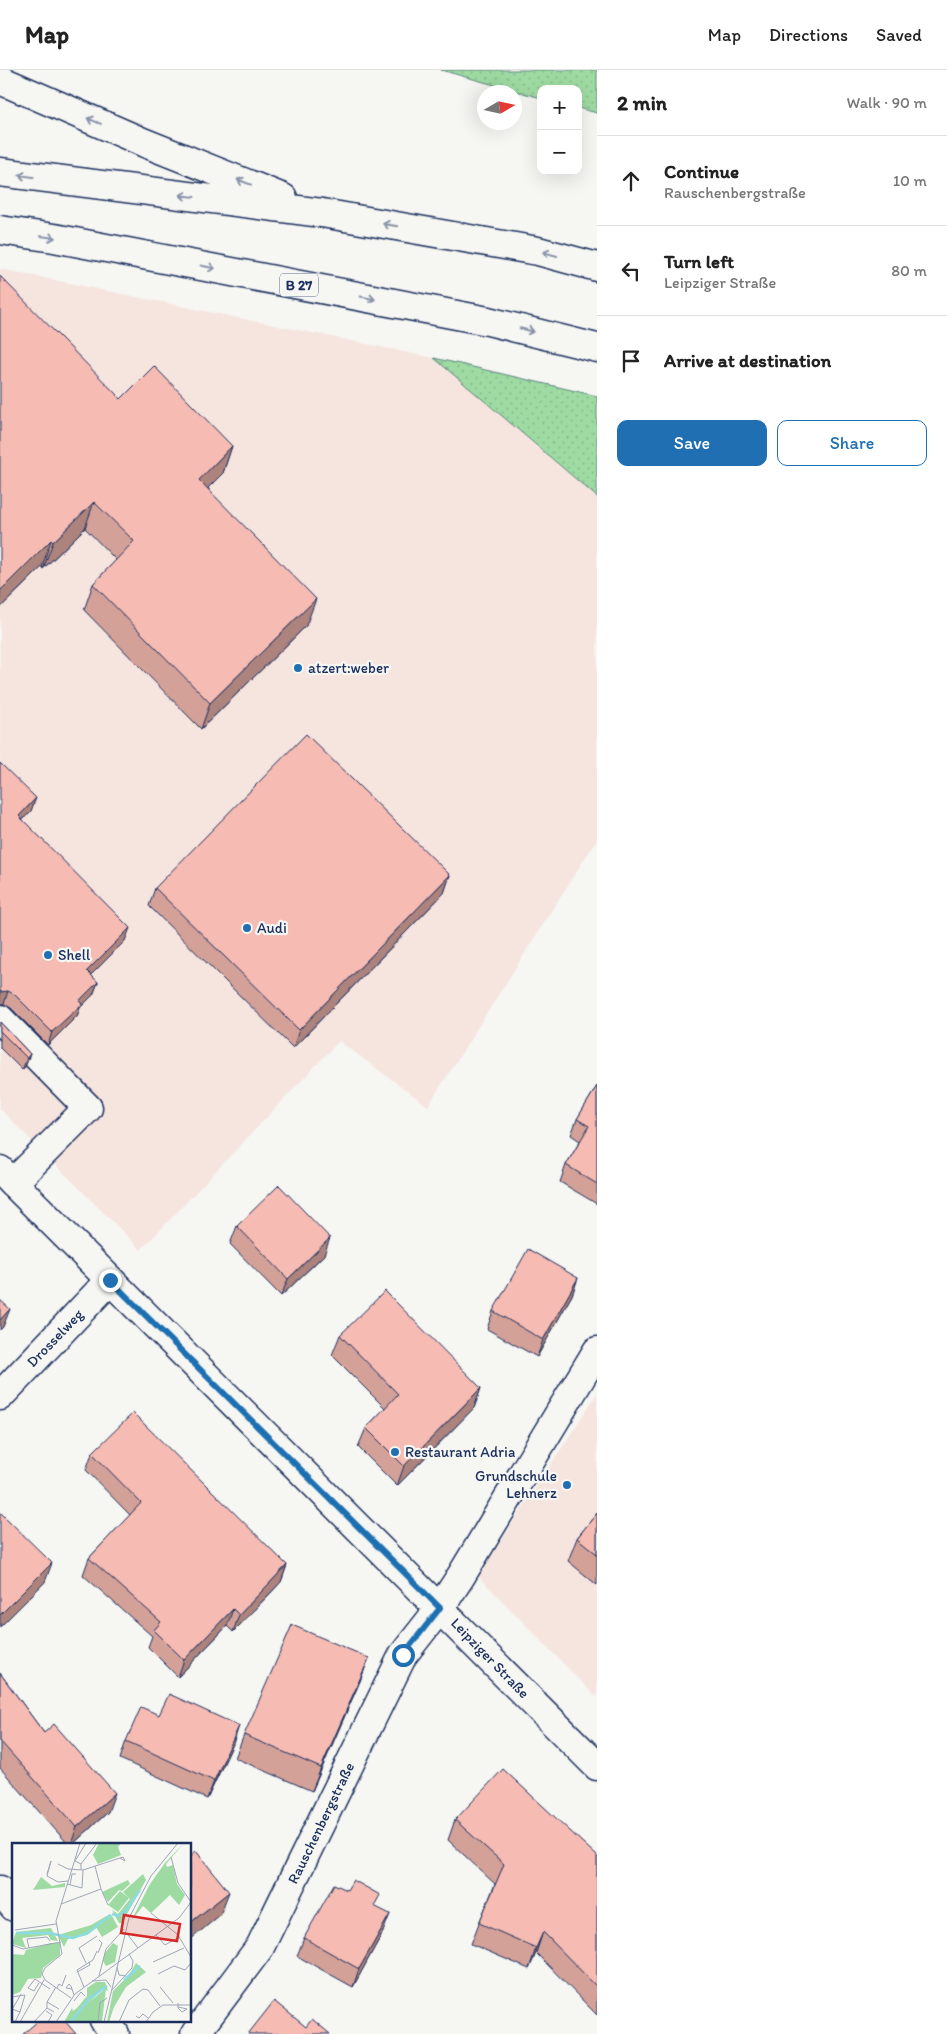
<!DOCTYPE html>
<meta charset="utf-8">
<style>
body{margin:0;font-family:Itim,sans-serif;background:#f2f2f2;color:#222}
.controls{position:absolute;right:15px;top:15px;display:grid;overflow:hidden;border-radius:10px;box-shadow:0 5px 20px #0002}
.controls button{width:45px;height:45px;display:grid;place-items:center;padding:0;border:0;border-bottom:1px solid #e0e0e0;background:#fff;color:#222;font:25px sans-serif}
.compass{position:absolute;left:477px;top:15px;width:45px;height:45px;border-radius:50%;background:#fff;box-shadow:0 5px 20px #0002;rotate:81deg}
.stop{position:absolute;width:15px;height:15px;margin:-11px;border:4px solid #1f6fb2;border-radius:50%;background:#fff}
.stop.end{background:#1f6fb2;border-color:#fff;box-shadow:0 1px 5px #0008}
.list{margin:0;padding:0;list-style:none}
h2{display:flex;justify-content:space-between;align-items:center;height:65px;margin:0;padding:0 20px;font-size:21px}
h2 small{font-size:16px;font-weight:400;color:#767676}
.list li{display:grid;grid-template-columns:32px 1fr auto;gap:15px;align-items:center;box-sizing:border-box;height:90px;padding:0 20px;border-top:1px solid #e0e0e0}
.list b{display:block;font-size:19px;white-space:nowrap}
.list p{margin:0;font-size:16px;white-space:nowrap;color:#767676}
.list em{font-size:16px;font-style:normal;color:#767676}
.actions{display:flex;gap:10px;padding:15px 20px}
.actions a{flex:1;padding:11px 0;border:1px solid #1f6fb2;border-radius:10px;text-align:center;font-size:18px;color:#1f6fb2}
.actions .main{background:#1f6fb2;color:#fff}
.icon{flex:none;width:28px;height:28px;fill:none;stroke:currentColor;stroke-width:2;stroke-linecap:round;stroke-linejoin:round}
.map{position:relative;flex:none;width:597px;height:1964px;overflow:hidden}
header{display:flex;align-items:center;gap:30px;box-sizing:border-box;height:70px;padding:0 25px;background:#fff;border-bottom:1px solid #e0e0e0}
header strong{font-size:24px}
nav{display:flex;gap:28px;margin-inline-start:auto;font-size:18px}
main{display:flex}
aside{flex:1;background:#fff}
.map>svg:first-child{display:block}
.built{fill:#f6e4df}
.grass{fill:url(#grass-dots);stroke:#5c8580}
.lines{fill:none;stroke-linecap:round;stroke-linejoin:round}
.minor-casing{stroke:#1b2f5e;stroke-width:31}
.major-casing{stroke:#1b2f5e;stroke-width:31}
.highway-casing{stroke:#1b2f5e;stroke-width:31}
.minor{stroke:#f6f6f2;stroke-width:28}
.major{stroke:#f6f6f2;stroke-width:28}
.highway{stroke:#f6f6f2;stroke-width:28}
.wall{fill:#d4a199;stroke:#1b2f5e}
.shaded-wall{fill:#ac837d;stroke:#1b2f5e}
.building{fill:#f6bbb2;stroke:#1b2f5e}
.oneway{stroke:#8892a8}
.route{stroke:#1f6fb2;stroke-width:6}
.poi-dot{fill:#1f6fb2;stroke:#f6f6f2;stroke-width:2}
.labels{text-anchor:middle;stroke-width:4.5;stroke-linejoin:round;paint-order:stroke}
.shield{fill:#f6f6f2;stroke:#5d6b8a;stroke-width:1}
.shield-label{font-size:14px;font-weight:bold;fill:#1b2f5e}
.poi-label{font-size:15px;fill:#1b2f5e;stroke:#f6f6f2;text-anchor:start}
.street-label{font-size:15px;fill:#1b2f5e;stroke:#f6f6f2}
.inset-river{fill:none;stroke:#8adbe4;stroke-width:2.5}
.inset-road{fill:none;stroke:#9ea6b7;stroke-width:1}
.view{fill:#d62828;fill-opacity:0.15;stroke:#d62828;stroke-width:2.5}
.inset-edge{fill:none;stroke:#1b2f5e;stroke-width:2.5}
</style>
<header>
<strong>Map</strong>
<nav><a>Map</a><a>Directions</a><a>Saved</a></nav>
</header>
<main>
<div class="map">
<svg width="597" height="1964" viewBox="0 0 597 1964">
<defs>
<pattern id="grass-dots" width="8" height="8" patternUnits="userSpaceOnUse" patternTransform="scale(1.25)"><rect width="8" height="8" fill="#9edba2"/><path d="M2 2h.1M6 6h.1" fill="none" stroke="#88bc8e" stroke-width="1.8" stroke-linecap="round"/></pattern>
</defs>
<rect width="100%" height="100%" fill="#f6f6f2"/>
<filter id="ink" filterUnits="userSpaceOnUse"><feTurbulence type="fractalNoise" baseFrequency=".02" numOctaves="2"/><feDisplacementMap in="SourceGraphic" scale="10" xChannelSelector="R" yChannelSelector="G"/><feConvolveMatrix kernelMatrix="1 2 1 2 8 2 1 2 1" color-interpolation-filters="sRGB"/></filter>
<g filter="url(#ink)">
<!-- built -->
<g class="built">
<path d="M0,199L434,288L597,427V769L428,1036L339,971L141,1180L0,1039Z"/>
<path d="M597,1324V1628L478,1506Z"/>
</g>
<!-- grass -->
<g class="grass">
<path d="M441,0H597V43L578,38V19H541V28Z"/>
<path d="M434,288L597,326V427Z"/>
</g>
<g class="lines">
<!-- minor casing -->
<g class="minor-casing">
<g id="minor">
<path d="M0,949L88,1038L13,1113"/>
<path d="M0,1326L110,1210"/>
<path d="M0,1820L14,1837"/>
<path d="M104,1950L115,1964"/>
<path d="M195,1964L260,1877L403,1585L440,1538L461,1506L597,1281"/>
</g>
</g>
<!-- major casing -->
<g class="major-casing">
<path id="major" d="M0,1100L597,1696"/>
</g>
<!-- highway casing -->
<g class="highway-casing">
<g id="highway">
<path d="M0,10L145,73L283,128"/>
<path d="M0,102L322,143L538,181L597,197"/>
<path d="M0,160L54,168L488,251L597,278"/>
</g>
</g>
<!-- minor -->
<use href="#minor" class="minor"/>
<!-- major -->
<use href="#major" class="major"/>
<!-- highway -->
<use href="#highway" class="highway"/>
</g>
<!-- wall -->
<g class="wall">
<path d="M121,329L232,376L223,403L208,418L306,556L201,659L84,540L93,514L116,490L85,458L43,499L42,497L0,538Z"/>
<path d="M0,693L31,741L22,750L125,871L91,905L98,912L93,925L80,938L77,946L48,975L11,938L4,934Z"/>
<path d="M450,805L444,823L293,978L149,836L155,818Z"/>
<path d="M0,952L30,984L25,997L22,1000L0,978Z"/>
<path d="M597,1016V1134L560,1112L566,1095L580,1071L571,1065L577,1049Z"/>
<path d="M237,1156L324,1185L281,1226L230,1174Z"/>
<path d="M578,1208L572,1225L537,1287L487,1259L493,1241Z"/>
<path d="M340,1265L481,1318L474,1338L397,1416L358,1377L366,1358L385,1338L332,1285Z"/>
<path d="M92,1383L287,1495L281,1512L233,1562L227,1556L178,1607L148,1577L152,1566L83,1505L89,1488L130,1445L86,1400Z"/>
<path d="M597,1443V1515L568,1491L577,1468Z"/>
<path d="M369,1588L360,1611L312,1721L235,1688L244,1665Z"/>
<path d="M0,1603L44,1663L108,1742L73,1774H68L0,1698Z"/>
<path d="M159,1645L233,1674L207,1729L120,1689L126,1671Z"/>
<path d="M455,1750L597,1786V1945L536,1883L529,1899L471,1874L479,1853L495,1814L448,1770Z"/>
<path d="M376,1837L383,1862L353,1917L297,1886L304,1868Z"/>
</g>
<!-- shaded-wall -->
<g class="shaded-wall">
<path d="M232,376L223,403L190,436L199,410Z"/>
<path d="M94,432L85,458L43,499L53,472Z"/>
<path d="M51,470L42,497L0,538V521Z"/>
<path d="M316,529L306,556L201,659L210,633Z"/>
<path d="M36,728L31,741L14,759L19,746Z"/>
<path d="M450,805L444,823L293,978L299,960Z"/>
<path d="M130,858L125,871L82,914L87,901Z"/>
<path d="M98,912L93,925L80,938L77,946L48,975L52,962L79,931Z"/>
<path d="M1,921H8L4,934H0V922Z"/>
<path d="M30,984L25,997L22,1000L27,988Z"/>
<path d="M330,1168L324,1185L281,1226L288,1209Z"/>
<path d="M578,1208L572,1225L537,1287L543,1270Z"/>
<path d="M10,1239L3,1257L0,1260V1250Z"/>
<path d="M481,1318L474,1338L397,1416L404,1396Z"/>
<path d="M52,1493L45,1512L0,1557V1545Z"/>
<path d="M287,1495L281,1512L233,1562L239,1545Z"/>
<path d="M233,1539L227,1556L178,1607L184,1590Z"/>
<path d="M369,1588L360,1611L312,1721L321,1698Z"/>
<path d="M239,1656L233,1674L207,1729L214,1711Z"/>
<path d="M115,1723L108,1742L73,1774H71L77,1757Z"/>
<path d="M229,1822L220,1845L190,1870V1853Z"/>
<path d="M390,1844L383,1862L353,1917L359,1899Z"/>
<path d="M543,1862L536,1883L529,1899L536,1878Z"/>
</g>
<!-- building -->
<g class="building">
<path d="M0,206L121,329L154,296L232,376L199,410L316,529L210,633L93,514L134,471L94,432L53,472L51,470L0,521Z"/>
<path d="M306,664L450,805L299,960L155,818Z"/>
<path d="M0,693L36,728L19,746L130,858L87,901L98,912L79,931L82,934L52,962L15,925L8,921L0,922Z"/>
<path d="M0,952L30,984L27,988L0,961Z"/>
<path d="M597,1016V1114L566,1095L589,1056L577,1049Z"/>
<path d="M279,1115L330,1168L288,1209L237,1156Z"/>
<path d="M528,1179L578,1208L543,1270L493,1241Z"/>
<path d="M385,1221L481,1318L404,1396L366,1358L398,1324L340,1265Z"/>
<path d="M0,1230L10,1239L0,1250Z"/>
<path d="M133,1343L287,1495L239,1545L233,1539L184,1590L154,1560L161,1552L89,1488L141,1433L92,1383Z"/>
<path d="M0,1442L52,1493L0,1545Z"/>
<path d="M597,1443V1484L577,1468Z"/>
<path d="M292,1555L369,1588L321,1698L244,1665Z"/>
<path d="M0,1603L44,1663L54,1654L115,1723L77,1757L0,1671Z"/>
<path d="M169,1624L239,1656L214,1711L126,1671L141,1637L159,1645Z"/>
<path d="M503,1699L597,1786V1917L543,1862L536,1878L479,1853L504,1794L455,1750Z"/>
<path d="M196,1781L229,1822L190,1853V1786Z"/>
<path d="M353,1810L380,1825L374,1836L390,1844L359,1899L304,1868L334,1814L347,1820Z"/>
<path d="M274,1931L306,1957L312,1949L330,1964H248Z"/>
<path d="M39,1950H64L76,1964H23Z"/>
</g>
<!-- one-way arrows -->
<defs><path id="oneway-shaft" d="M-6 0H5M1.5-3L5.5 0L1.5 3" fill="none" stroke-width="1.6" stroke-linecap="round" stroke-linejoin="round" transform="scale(1.25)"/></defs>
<g class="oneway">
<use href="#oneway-shaft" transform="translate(94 51) rotate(-157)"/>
<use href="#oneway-shaft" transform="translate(26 106) rotate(-172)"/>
<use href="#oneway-shaft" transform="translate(244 112) rotate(-159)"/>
<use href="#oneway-shaft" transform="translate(187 126) rotate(-173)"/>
<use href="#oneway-shaft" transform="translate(390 155) rotate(-170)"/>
<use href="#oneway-shaft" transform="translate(48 167) rotate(8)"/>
<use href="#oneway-shaft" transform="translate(550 184) rotate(-165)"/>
<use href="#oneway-shaft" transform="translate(208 197) rotate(11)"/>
<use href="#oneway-shaft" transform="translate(368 228) rotate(11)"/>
<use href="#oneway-shaft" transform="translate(527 260) rotate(14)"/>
</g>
</g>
<g class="lines" filter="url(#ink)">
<!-- route -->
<path class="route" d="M110,1210L440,1538L403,1585"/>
</g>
<!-- markers -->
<g class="poi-dot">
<circle cx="298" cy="598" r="5"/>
<circle cx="247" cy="858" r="5"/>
<circle cx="48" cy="885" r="5"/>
<circle cx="395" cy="1382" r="5"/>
<circle cx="567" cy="1415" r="5"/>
</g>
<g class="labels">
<!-- shield labels -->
<rect class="shield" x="280" y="203.5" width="38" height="23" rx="4"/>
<g class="shield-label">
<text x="299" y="220">B 27</text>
</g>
<!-- poi labels -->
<g class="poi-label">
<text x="308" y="603">atzert:weber</text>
<text x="257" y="863">Audi</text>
<text x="58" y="890">Shell</text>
<text x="405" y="1387">Restaurant Adria</text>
<text x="557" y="1411" text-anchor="end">Grundschule<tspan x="557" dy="17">Lehnerz</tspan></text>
</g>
<!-- street labels -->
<g class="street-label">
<text transform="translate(55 1268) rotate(-46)" y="5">Drosselweg</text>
<text transform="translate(490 1588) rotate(46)" y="5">Leipziger Straße</text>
<text transform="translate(321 1753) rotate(-64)" y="5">Rauschenbergstraße</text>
</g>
</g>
<!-- overview -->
<g transform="translate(12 1773)">
<rect width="179" height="179" fill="#f6f6f2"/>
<path d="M87,0H109L106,4L109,12L86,21L81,12ZM172,0L154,21L155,24L161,22L165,41L173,52L167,62L158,52L139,70L131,63L119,78L138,41L153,20ZM131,31L134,37L110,80H107L100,67L106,71L118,56L111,49ZM29,34L40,43L53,40V44L21,47ZM116,37L118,41L110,48L107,47L96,59L90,49ZM101,100L106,103L103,119L94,123L91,118L93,110Z" fill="#9edba2"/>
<path d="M98,71L100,73L75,92L56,96L52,104L46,92L79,82ZM39,85L46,98L39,97L36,92L10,95L14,105L0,101L4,89ZM124,120L134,129L114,144L102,164L97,179H95L101,148L117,132ZM84,139H93L96,148L91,146L74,162H71L58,179H52L60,165L61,168L65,165L75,153V145Z" fill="#9edba2"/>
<path d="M108,48L117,55L106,69L96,62ZM100,73L106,84L90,94L84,84ZM39,100H48V112L31,125L29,135L16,136L8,149L0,152V111L12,112L14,107ZM94,145L90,179H60L70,165Z" fill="#9edba2"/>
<path class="inset-river" d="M100,71L106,73L114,68L128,47M5,90H37L61,95L76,90L99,72M112,137L128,123M59,179L78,155L95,143"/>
<path class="inset-road" d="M159,14L166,40L179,59M46,21L56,26L71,27L111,14L113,18L108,15M69,21L63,18L74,0M69,27V21L85,0M35,31L39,18L35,33L46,39L56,38M55,41L70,45L71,27M58,42L60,31H64M89,46L96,62M49,61L89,46L83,23M139,70L166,92L179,114M3,87L44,81M116,92L126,105M144,92L153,102L167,94M0,102L11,106L49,99M17,105L15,96L35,94L38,98M86,110L90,100L87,97M141,119L172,105M74,120L67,105L85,93M105,124L107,132L114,133M65,129L78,122L77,119M146,131L162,123L173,127L179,120M87,133L94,106L112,86M80,138L94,137L99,144M27,140L22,148L16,145L23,136L38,146M72,144L65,127L81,117L85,108M148,144L161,160M45,145L47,141L50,143L54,132M60,146L54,145L57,141L59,143L62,152M100,147L120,125L121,118L117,111M0,154L13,152L8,169M59,155L33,137L30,131L33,125L50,111L44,78L68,0M62,158L69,149L73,153M35,159L44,144M166,160V165L170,169L175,166L166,164M1,165L9,151M0,166L8,169L3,179M34,168L40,172L36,179M42,169L35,165V159L47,166M124,173L127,175L131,171L136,175M8,179L32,137M22,179L35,165M44,179L63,151L167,75L179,59M86,179L88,160L95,155M92,179L117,75L139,33L166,0M107,179L117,157L131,146L136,147L148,163M134,179L141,169L151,162H179"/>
<path class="view" d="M112,72L168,81L165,98L109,90Z"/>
<rect width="179" height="179" class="inset-edge"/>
</g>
</svg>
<div class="controls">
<button>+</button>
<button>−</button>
</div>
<svg class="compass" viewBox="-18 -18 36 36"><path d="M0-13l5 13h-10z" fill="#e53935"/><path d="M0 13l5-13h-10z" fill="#767676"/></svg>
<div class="stop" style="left:403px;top:1585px"></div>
<div class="stop end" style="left:110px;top:1210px"></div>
</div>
<aside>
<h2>2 min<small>Walk · 90 m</small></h2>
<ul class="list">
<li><svg class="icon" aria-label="ahead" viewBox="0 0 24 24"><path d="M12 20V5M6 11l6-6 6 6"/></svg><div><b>Continue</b><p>Rauschenbergstraße</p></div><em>10 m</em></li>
<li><svg class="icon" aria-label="left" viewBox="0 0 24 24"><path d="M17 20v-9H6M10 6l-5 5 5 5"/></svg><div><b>Turn left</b><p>Leipziger Straße</p></div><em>80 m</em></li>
<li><svg class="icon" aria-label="arrive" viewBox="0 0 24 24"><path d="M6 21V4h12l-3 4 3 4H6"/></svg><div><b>Arrive at destination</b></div></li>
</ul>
<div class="actions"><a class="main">Save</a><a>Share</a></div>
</aside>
</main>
